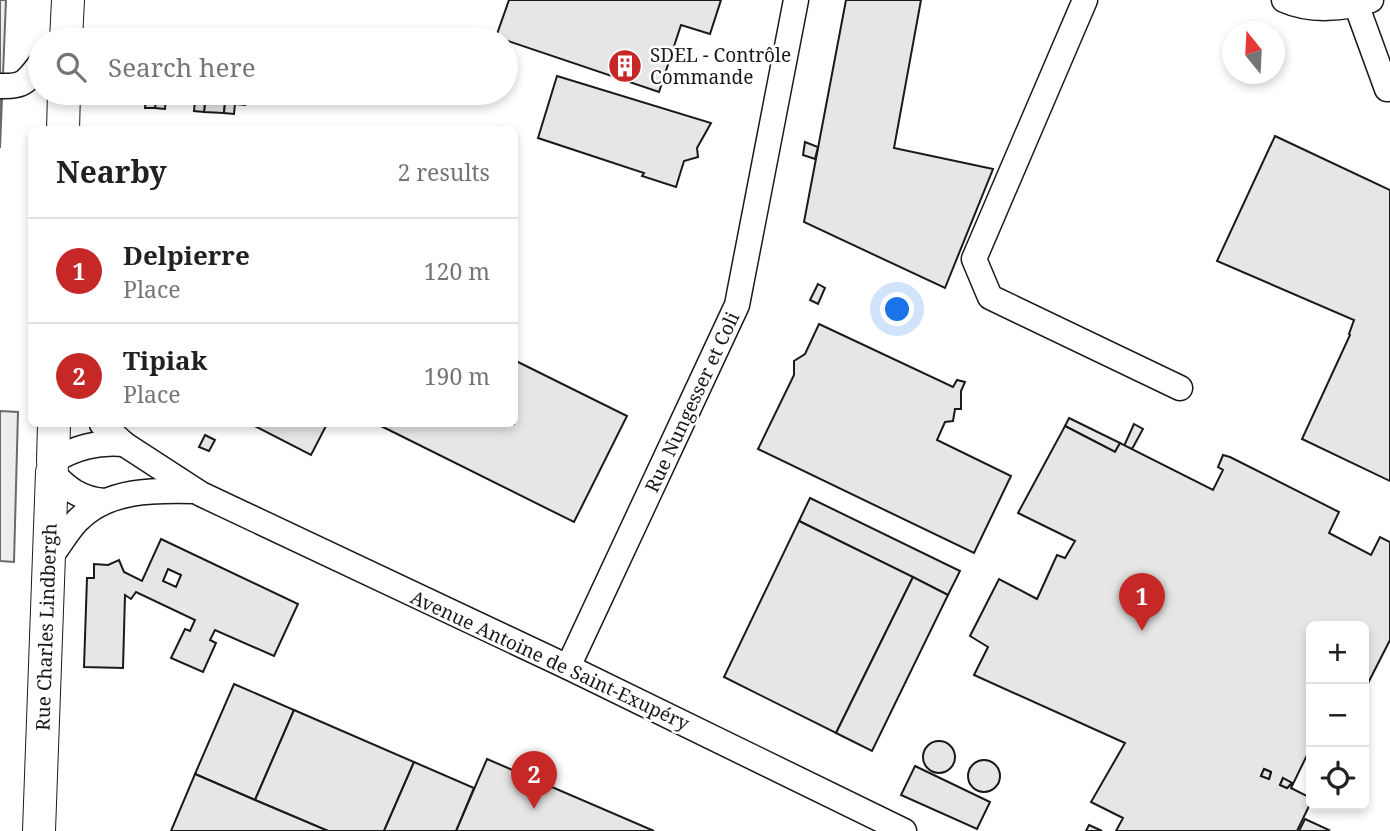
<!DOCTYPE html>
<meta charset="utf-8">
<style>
body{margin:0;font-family:"Noto Serif",serif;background:#f2f2f2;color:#202124}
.controls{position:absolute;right:21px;bottom:21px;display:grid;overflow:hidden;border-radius:10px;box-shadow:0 4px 10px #0003}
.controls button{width:63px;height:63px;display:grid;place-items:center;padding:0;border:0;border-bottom:2px solid #e0e0e0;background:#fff;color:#202124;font:35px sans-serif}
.compass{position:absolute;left:1222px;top:21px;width:63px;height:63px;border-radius:50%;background:#fff;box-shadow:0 4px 10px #0003;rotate:342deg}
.you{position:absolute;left:898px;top:310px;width:24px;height:24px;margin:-18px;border:5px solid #fff;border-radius:50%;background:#1a73e8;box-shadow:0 0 0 10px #1a73e833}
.badge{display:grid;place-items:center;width:46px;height:46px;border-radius:50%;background:#c62828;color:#fff;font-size:23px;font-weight:700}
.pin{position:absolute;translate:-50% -58px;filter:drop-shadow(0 2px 4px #0008)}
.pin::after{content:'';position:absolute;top:37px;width:24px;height:21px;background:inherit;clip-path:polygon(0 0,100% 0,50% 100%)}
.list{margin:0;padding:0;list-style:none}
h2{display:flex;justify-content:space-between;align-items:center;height:91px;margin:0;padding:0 28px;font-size:30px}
h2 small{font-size:23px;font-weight:400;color:#757577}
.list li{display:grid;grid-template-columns:46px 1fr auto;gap:21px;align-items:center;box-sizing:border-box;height:105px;padding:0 28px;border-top:2px solid #e0e0e0}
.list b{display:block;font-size:26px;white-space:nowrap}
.list p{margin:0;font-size:23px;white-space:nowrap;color:#757577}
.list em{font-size:23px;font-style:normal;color:#757577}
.icon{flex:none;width:38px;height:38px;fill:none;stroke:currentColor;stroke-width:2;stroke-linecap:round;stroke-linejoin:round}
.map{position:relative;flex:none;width:1390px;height:831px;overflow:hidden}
.search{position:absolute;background:#fff;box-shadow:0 4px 10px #0003;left:28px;top:28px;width:490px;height:77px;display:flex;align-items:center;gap:18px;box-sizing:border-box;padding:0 24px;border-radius:38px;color:#757577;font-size:26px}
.panel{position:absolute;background:#fff;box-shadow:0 4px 10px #0003;left:28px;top:126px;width:490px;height:301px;border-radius:10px}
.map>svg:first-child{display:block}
.built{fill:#ededed;stroke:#6a6a6a;stroke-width:2}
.building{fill:#e6e6e6;stroke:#1a1a1a;stroke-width:2;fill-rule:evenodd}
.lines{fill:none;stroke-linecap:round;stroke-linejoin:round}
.minor-casing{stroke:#1a1a1a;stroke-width:27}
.major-casing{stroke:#1a1a1a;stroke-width:34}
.minor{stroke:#fff;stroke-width:24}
.major{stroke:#fff;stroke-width:32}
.labels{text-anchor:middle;stroke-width:5;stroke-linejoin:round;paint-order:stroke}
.poi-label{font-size:19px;fill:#1a1a1a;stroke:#fff;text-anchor:start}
.street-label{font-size:19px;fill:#1a1a1a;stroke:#fff}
</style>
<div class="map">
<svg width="1390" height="831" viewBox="0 0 1390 831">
<rect width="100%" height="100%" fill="#fff"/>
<!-- built -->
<g class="built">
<path d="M0,0H6L0,148Z"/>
<path d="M0,411L18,412L14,562L0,561Z"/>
</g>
<!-- building -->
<g class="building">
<path d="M509,0H721L710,34L681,25L659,92L496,37Z"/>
<path d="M846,0H921L894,148L993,169L945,288L804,222Z"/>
<path d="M557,76L711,123L697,148L698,157L684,161L676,187L642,176L644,173L538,138Z"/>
<path d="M146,93H166L165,109L155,108L156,98H146Z"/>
<path d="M186,93H245V105L225,103L224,113L204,112L205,102L185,100Z"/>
<path d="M146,98H156L155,108H145Z"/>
<path d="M195,101L205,102L204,112L194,111Z"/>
<path d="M225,103L235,104L234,114L224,113Z"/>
<path d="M1275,136L1390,190V481L1302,439L1350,335L1349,334L1354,320L1217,261Z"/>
<path d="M805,142L818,147L815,159L803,155Z"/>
<path d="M818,284L825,288L818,304L810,300Z"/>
<path d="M819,324L953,387L957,380L965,382L961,391V409H955L953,421L945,422L937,440L1011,476L974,553L758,449L794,375V361L805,354Z"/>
<path d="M514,360L627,416L574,522L377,424H514Z"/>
<path d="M1069,418L1120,443L1115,452L1065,426Z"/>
<path d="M251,424H327L311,455Z"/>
<path d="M1134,424L1143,429L1132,449L1124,446Z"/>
<path d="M1065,426L1115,452L1120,443L1213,490L1223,470L1218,467L1223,455L1230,457L1339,512L1329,533L1371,555L1380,537L1390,542V640L1364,691V626H1311V747L1291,788L1311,798V802L1297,831H1116L1123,818L1091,802L1125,743L974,675L988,647L970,636L999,579L1037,599L1057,555L1065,558L1075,541L1018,513ZM1264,769L1271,772L1269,779L1261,776ZM1283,778L1292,783L1287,788L1280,785Z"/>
<path d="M205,435L215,440L209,451L199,447Z"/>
<path d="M810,498L960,571L948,595L799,521Z"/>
<path d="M799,521L913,577L836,733L724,677Z"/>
<path d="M161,539L298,604L274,656L215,630L210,640L216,643L203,672L171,658L185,629L190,631L195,620L136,592L131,599L125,595L123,668L84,667L87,578H94V564L108,565L119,560L124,572L142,581ZM168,569L181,575L176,587L163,581Z"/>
<path d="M913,577L948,595L872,751L836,733Z"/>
<path d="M234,684L294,710L255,800L195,774Z"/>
<path d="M294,710L414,762L384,831H328L255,800Z"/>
<circle cx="939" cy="757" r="16"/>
<path d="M487,759L654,831H456Z"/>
<circle cx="984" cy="776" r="16"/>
<path d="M414,762L474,788L456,831H384Z"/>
<path d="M915,766L990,802L977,829L901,795Z"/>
<path d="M1264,769L1271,772L1269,779L1261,776Z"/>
<path d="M195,774L255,800L328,831H171Z"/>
<path d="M1283,778L1292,783L1287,788L1280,785Z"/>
<path d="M1305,819L1329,830L1328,831H1299Z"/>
<path d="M1089,825L1102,831H1086Z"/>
</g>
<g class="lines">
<!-- minor casing -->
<g class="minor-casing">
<g id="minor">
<path d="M1085,0L974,259L990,297L1180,388"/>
<path d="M1284,0C1311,12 1344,9 1371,0"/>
<path d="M1356,4L1387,89"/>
<path d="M0,86C24,87 26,82 40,64"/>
<path d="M102,424L124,444L201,494L568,667L904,831"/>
<path d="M104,501C81,499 67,489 52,472L53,461C76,447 97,442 124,444"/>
<path d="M48,560C58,548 66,533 77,521C108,489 154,490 195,491"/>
<path d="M568,667L737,305L796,0"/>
</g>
</g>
<!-- major casing -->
<g class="major-casing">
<g id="major">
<path d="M66,40L68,0"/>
<path d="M63,130L64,93"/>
<path d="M53,461L54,424"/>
<path d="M39,831L52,472"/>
</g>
</g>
<!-- minor -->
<use href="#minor" class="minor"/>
<!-- major -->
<use href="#major" class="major"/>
</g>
<!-- icons -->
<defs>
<g id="building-disc" transform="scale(1.75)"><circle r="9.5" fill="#c62828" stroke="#fff"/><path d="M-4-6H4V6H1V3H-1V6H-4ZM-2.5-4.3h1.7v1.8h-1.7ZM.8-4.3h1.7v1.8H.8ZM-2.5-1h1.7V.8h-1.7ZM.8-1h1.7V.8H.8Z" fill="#fff"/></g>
</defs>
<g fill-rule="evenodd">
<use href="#building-disc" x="625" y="66"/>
</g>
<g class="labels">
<!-- poi labels -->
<g class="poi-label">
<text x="650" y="62">SDEL - Contrôle<tspan x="650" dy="22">Commande</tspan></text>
</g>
<!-- street labels -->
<g class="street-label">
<text transform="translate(692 402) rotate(-65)" y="7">Rue Nungesser et Coli</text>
<text transform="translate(46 627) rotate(-88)" y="7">Rue Charles Lindbergh</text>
<text transform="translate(550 660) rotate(25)" y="7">Avenue Antoine de Saint-Exupéry</text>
</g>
</g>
</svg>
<div class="controls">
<button>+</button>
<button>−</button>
<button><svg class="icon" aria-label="locate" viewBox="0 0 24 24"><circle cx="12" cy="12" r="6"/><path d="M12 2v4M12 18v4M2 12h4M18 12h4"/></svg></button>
</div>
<svg class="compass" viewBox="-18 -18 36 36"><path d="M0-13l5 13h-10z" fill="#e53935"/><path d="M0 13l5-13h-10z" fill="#757577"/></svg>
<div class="you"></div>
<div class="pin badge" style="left:1142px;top:631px">1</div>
<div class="pin badge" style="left:534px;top:809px">2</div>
<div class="search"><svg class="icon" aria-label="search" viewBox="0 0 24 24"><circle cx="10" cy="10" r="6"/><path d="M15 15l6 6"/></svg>Search here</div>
<section class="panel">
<h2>Nearby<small>2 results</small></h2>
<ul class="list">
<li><span class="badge">1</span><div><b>Delpierre</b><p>Place</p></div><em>120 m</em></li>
<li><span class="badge">2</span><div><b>Tipiak</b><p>Place</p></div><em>190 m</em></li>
</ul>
</section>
</div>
